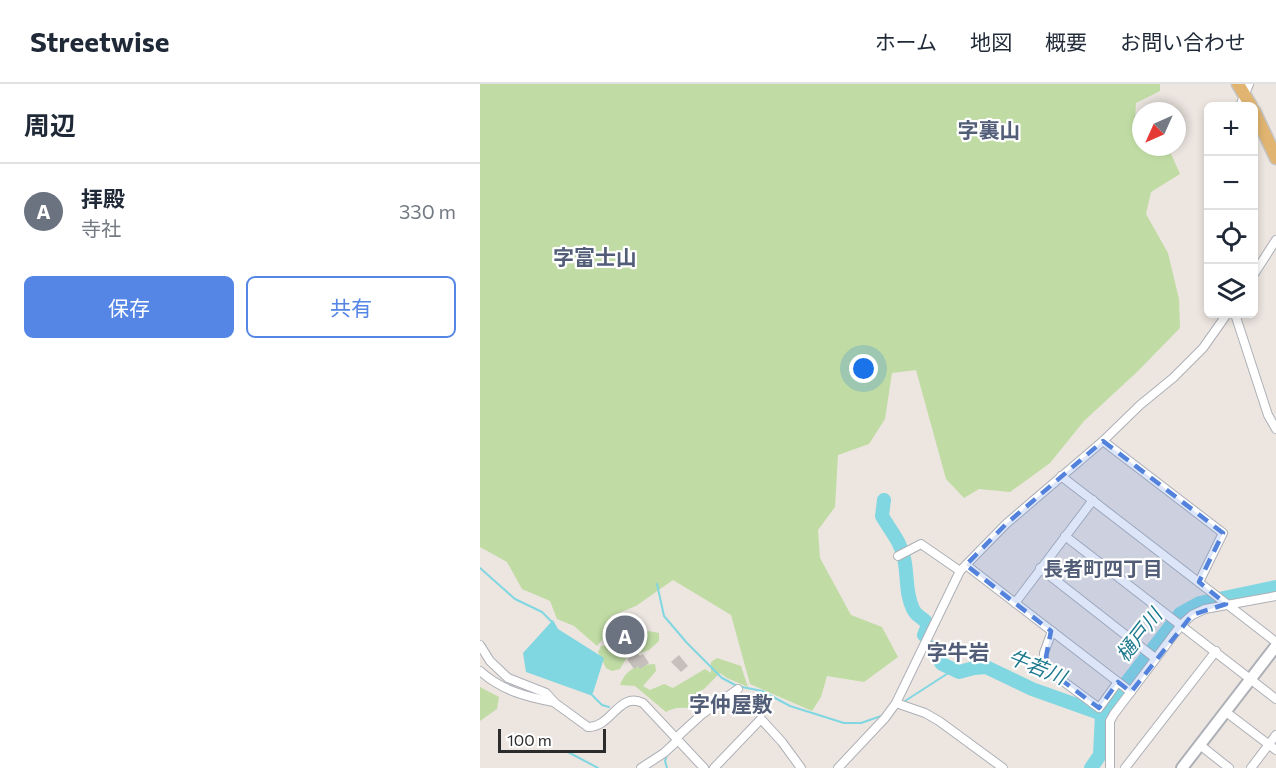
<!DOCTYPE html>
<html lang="ja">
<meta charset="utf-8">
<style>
body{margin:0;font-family:Commissioner,"Noto Sans JP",sans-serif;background:#f6f6f7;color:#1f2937}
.controls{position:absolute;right:18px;top:18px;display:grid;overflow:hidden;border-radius:9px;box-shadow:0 3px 9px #0003}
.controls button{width:54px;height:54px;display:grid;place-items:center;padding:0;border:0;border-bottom:2px solid #e0e1e3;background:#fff;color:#1f2937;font:30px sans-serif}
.compass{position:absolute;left:652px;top:18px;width:54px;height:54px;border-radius:50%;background:#fff;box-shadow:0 3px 9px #0003;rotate:225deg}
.scale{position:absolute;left:18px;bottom:15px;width:108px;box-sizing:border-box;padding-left:6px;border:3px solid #2c2c2c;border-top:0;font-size:16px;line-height:21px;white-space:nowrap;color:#2c2c2c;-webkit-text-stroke:4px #fff;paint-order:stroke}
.you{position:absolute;left:384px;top:285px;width:21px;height:21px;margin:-15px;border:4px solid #fff;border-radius:50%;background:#1a73e8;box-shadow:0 0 0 9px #1a73e833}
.badge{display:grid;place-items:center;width:39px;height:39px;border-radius:50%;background:#5586e5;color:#fff;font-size:20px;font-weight:700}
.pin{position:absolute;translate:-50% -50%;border:3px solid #fff;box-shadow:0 2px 6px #0006}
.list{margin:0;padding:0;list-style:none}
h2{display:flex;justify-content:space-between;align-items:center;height:78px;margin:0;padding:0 24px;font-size:26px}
h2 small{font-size:20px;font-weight:400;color:#747a83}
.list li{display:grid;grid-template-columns:39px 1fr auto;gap:18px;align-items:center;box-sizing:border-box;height:96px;padding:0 24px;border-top:2px solid #e0e1e3}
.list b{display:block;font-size:22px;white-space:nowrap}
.list p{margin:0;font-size:20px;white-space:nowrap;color:#747a83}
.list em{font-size:20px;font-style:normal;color:#747a83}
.actions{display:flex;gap:12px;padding:18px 24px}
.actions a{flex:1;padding:14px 0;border:2px solid #5586e5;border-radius:9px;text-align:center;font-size:21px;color:#5586e5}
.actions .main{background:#5586e5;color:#fff}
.icon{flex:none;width:33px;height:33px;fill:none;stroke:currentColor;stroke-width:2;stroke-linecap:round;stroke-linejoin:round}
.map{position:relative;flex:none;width:796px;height:684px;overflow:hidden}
header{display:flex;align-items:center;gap:36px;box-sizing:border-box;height:84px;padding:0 30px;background:#fff;border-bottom:2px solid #e0e1e3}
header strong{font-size:28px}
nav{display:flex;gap:33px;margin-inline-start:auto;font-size:21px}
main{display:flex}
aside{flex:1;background:#fff}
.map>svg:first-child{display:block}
.green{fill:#c0dca4}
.water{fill:#81d7e1}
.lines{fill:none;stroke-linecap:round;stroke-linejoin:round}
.stream{stroke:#81d7e1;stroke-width:2}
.river{stroke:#81d7e1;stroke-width:14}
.building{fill:#c5c0bc}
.street-casing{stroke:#adb0b7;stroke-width:10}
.secondary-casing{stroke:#adb0b7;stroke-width:14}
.primary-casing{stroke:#c4c4c4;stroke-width:15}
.street{stroke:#fff;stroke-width:8}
.secondary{stroke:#fff;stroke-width:10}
.primary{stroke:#e1b571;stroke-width:12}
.marked{fill:#5382dc;fill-opacity:0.2;stroke:#5382dc;stroke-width:4.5;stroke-dasharray:12 8;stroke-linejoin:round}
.labels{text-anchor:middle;stroke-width:4.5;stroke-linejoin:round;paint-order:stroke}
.neighbourhood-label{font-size:20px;font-weight:bold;fill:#525e78;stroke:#fff}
.water-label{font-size:20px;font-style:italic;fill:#1e7a8e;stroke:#fff}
.quarter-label{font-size:21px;font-weight:bold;fill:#525e78;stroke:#fff}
</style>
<header>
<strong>Streetwise</strong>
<nav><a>ホーム</a><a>地図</a><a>概要</a><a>お問い合わせ</a></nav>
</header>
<main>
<aside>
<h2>周辺<small></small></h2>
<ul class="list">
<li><span class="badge" style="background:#6b7280">A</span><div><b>拝殿</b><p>寺社</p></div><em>330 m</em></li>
</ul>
<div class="actions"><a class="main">保存</a><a>共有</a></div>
</aside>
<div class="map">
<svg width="796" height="684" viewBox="0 0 796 684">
<rect width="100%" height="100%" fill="#ece5e0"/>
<!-- green -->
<g class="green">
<path d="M0,0H680V7L656,19L654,51L661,53V63H688L700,90L671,108L666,130L688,169L699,215L700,244L657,288L604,337L570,379L530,408L499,405L484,414L466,395L436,286L412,289L405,335L389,360L358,371L355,423L338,446L340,474L371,531L402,543L418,573L384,598L347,592L341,613L332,627L270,600L251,531L193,496L156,522L131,532V545L117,562L94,542L77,535L70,517L42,505L27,478L0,463Z"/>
<path d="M169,547L179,549V557L169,566L147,573L140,585L132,587L126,584L118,568L121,562C142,563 151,556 169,547Z"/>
<path d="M237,574L261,582L268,603L247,594L240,589L224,605L216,609L218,622C209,627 201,620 186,628L155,602L140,601C147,584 157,581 175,580L176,587L163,602L170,606L184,600L193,604L225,585L231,589V578Z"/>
<path d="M0,603L19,613L17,625L0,637Z"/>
</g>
<!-- water -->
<path class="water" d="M73,536L78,545L124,574L113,609L110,611L46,588L43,569Z"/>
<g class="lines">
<!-- stream -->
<g class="stream">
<path d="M0,484L35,515L62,528L72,538"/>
<path d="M177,500L184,532L207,559L242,594L257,602L282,607L310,622L364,639H381L401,632"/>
<path d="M111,610L122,621L129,623"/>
<path d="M425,617L473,586"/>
<path d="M88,668L118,684"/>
<path d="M187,671L185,677L187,684"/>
</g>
<!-- river -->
<g class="river">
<path d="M404,416L402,432C410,446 421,458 424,474C428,491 425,509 433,525C437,534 445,534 448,541L444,551"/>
<path d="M450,563L462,580L479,588L494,584L506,583L552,605L622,630"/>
<path d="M611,684L620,671L622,630L700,530L720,519L796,503"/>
</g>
</g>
<!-- building -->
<g class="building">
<path d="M150,536L158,549L138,559L132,554L143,548L139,542Z"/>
<path d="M157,569L160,572L163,570L169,579L160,585L158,582L154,585L147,575Z"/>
<path d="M199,571L208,582L201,588L191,578Z"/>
</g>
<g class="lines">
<!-- street casing -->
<g class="street-casing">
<g id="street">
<path d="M760,22L769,0"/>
<path d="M774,190L796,156"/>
<path d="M755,230L788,331L796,345"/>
<path d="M623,357L743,449L719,498"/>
<path d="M581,392L796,558"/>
<path d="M585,452L796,615"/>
<path d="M418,472L441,460L480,487"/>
<path d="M486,481L651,608"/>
<path d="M560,484L675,574"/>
<path d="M535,519L613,416"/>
<path d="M572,547L564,569V583L619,624L638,598"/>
<path d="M0,561L10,577L28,594L66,609L75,619L108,643C131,644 139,607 163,619L224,684"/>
<path d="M0,587C21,606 46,613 74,618"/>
<path d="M416,619L445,629L459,637L523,684"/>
<path d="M746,628L796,666"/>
<path d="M196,654L221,631L258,605"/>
<path d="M720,661L749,684"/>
<path d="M161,684L184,669L198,656"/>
<path d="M234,684L281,635L302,658L321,684"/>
<path d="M358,684L405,634L416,619L480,487L526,440L623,357L660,321L693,294L723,264L747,230"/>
<path d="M630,684V637L634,630L701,541L712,531L725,525L796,512"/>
<path d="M645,684L736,567"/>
<path d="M771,684L796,651"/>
</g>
</g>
<!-- secondary casing -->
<g class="secondary-casing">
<path id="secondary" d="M702,684L796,562"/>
</g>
<!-- primary casing -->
<g class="primary-casing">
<g id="primary">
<path d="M758,0L771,22"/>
<path d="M774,27L796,74"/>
</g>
</g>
<!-- street -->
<use href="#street" class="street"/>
<!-- secondary -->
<use href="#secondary" class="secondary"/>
<!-- primary -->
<use href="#primary" class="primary"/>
</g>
<!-- marked area -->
<path class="marked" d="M623,357L743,449L719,498L746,520L712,531L651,608L638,598L619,624L564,583L571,547L486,481L526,440Z"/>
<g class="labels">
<!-- neighbourhood labels -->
<g class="neighbourhood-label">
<text x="623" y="492">長者町四丁目</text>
</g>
<!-- water labels -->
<g class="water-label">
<text transform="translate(659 551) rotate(-52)" y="7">樋戸川</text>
<text transform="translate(557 583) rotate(22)" y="7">牛若川</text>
</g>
<!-- quarter labels -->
<g class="quarter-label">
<text x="509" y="54">字裏山</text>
<text x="115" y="181">字富士山</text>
<text x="478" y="576">字牛岩</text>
<text x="251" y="628">字仲屋敷</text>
</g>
</g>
</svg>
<div class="controls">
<button>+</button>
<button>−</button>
<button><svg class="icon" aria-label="locate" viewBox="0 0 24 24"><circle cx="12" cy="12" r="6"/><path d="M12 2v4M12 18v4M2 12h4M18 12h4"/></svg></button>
<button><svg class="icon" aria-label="layers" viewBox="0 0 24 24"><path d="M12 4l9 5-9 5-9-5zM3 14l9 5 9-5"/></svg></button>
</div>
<svg class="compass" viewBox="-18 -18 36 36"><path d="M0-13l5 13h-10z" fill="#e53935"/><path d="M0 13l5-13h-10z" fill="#747a83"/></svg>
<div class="scale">100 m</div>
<div class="you"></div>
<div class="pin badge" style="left:145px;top:551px;background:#6b7280">A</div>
</div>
</main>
